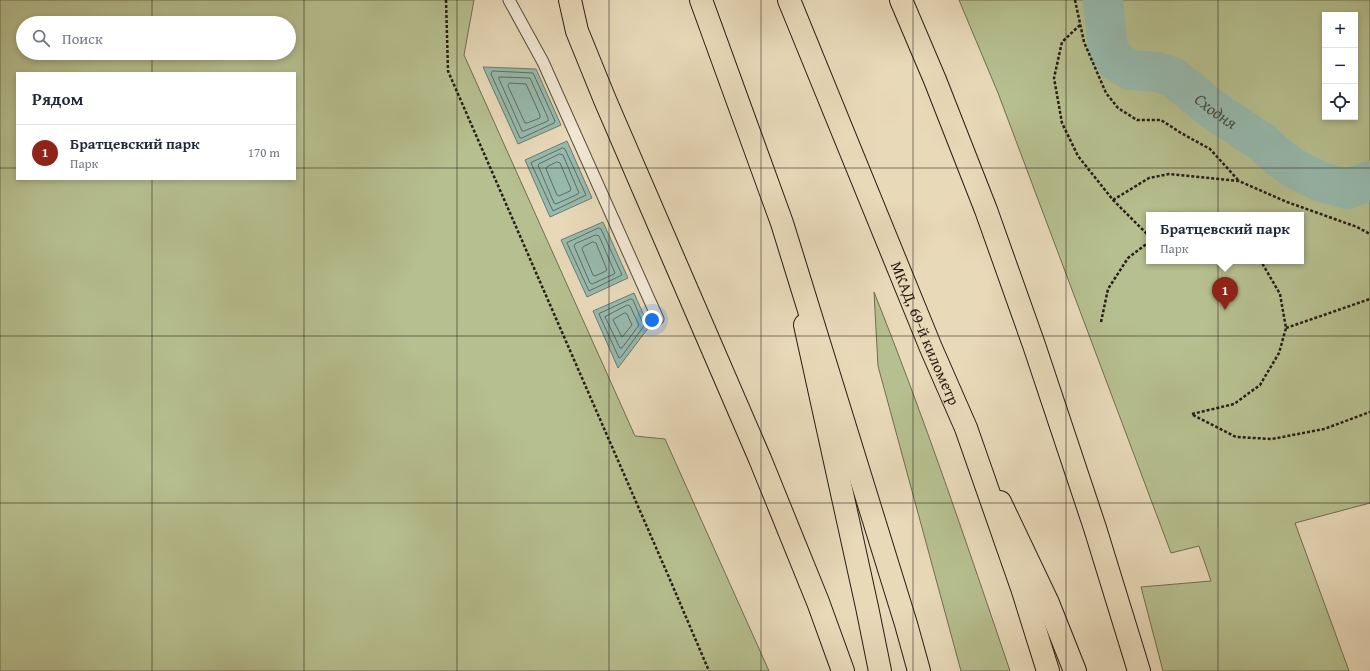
<!DOCTYPE html>
<html lang="ru">
<meta charset="utf-8">
<style>
body{margin:0;font-family:"Gentium Book Plus",serif;background:#f2f2f3;color:#1f2937}
.controls{position:absolute;right:12px;top:12px;display:grid;overflow:hidden;border-radius:0px;box-shadow:0 2px 6px #0003}
.controls button{width:36px;height:36px;display:grid;place-items:center;padding:0;border:0;border-bottom:1px solid #e0e1e3;background:#fff;color:#1f2937;font:20px sans-serif}
.you{position:absolute;left:652px;top:320px;width:14px;height:14px;margin:-10px;border:3px solid #fff;border-radius:50%;background:#1a73e8;box-shadow:0 0 0 6px #1a73e833}
.badge{display:grid;place-items:center;width:26px;height:26px;border-radius:50%;background:#8f2418;color:#fff;font-size:13px;font-weight:700}
.pin{position:absolute;translate:-50% -33px;filter:drop-shadow(0 1px 2px #0008)}
.pin::after{content:'';position:absolute;top:21px;width:14px;height:12px;background:inherit;clip-path:polygon(0 0,100% 0,50% 100%)}
.popup{position:absolute;left:1146px;top:212px;width:158px;height:52px;box-sizing:border-box;display:grid;place-content:center;border-radius:0px;background:#fff;filter:drop-shadow(0 1px 3px #0005);font-size:13px;white-space:nowrap;color:#747a83}
.popup b{font-size:15px;color:#1f2937}
.popup::after{content:'';position:absolute;left:50%;top:100%;margin-left:-8px;border:8px solid transparent;border-top-color:#fff}
.list{margin:0;padding:0;list-style:none}
h2{display:flex;justify-content:space-between;align-items:center;height:52px;margin:0;padding:0 16px;font-size:17px}
h2 small{font-size:13px;font-weight:400;color:#747a83}
.list li{display:grid;grid-template-columns:26px 1fr auto;gap:12px;align-items:center;box-sizing:border-box;height:56px;padding:0 16px;border-top:1px solid #e0e1e3}
.list b{display:block;font-size:15px;white-space:nowrap}
.list p{margin:0;font-size:13px;white-space:nowrap;color:#747a83}
.list em{font-size:13px;font-style:normal;color:#747a83}
.icon{flex:none;width:22px;height:22px;fill:none;stroke:currentColor;stroke-width:2;stroke-linecap:round;stroke-linejoin:round}
.map{position:relative;flex:none;width:1370px;height:671px;overflow:hidden}
.search{position:absolute;background:#fff;box-shadow:0 2px 6px #0003;left:16px;top:16px;width:280px;height:44px;display:flex;align-items:center;gap:10px;box-sizing:border-box;padding:0 14px;border-radius:22px;color:#747a83;font-size:15px}
.panel{position:absolute;background:#fff;box-shadow:0 2px 6px #0003;left:16px;top:72px;width:280px;height:108px;border-radius:0px}
.map>svg:first-child{display:block}
.green{fill:#b6bf8f;stroke:#6e6e52;fill-rule:evenodd}
.water{fill:#97baae;stroke:#6a7b71}
.lines{fill:none;stroke-linecap:round;stroke-linejoin:round}
.shore{stroke:#5f6c62;stroke-width:1}
.river{stroke:#97baae;stroke-width:40}
.lane-casing{stroke:#574c3e;stroke-width:13}
.primary-casing{stroke:#271d15;stroke-width:24}
.highway-casing{stroke:#271d15;stroke-width:24}
.path{stroke:#271d15;stroke-width:2.5;stroke-dasharray:3 2;stroke-linecap:butt}
.lane{stroke:#f0e6d2;stroke-width:11}
.primary{stroke:#e8d9b9;stroke-width:22}
.highway{stroke:#e8d9b9;stroke-width:22}
.grid{fill:none;stroke:#271d15;stroke-width:1;stroke-opacity:0.55}
.labels{text-anchor:middle;stroke-width:3;stroke-linejoin:round;paint-order:stroke}
.street-label{font-size:16px;fill:#271d15;stroke:#f0e6d2}
.water-label{font-size:17px;font-style:italic;fill:#494c43;stroke:#f0e6d2}
</style>
<div class="map">
<svg width="1370" height="671" viewBox="0 0 1370 671">
<rect width="100%" height="100%" fill="#e8d9b9"/>
<filter id="stains"><feTurbulence type="fractalNoise" baseFrequency=".005" numOctaves="4"/><feColorMatrix values="0 0 0 0 .2 0 0 0 0 .09 0 0 0 0 .02 0 0 0 .5 -.17"/></filter>
<radialGradient id="worn" r=".72"><stop offset=".6" stop-color="#630" stop-opacity="0"/><stop offset="1" stop-color="#630" stop-opacity=".3"/></radialGradient>
<!-- green -->
<g class="green">
<path d="M0,0H474L464,55L635,436L665,439L769,671H0ZM23,23H289V53H23ZM17,73H295V179H17Z"/>
<path d="M959,0H1370V503L1295,523L1349,671H1163L1141,587L1211,581L1199,546L1171,553L998,93ZM1325,15H1355V117H1325ZM1149,215H1301V261H1149Z"/>
<path d="M874,292C924,417 967,544 1010,671H961L878,366Z"/>
</g>
<!-- water -->
<g class="water">
<path d="M483,67L536,69L561,125L518,144Z"/>
<path d="M567,141L592,198L550,217L525,160Z"/>
<path d="M603,222L628,278L587,297L561,240Z"/>
<path d="M634,293L649,327L618,368L593,311Z"/>
</g>
<g class="lines">
<!-- shore -->
<g class="shore">
<path d="M493,71L533,73L555,121L554,123L522,138H520L491,74Z"/>
<path d="M499,77L530,78L548,118V121L524,131H522L499,79Z"/>
<path d="M510,83L526,84L540,115V118L527,123H525L508,86Z"/>
<path d="M563,148L565,149L586,195L553,211L531,163Z"/>
<path d="M560,154L563,155L579,193L578,194L556,204L554,203L538,165L539,164Z"/>
<path d="M557,162L560,163L571,189L570,191L559,196L557,195L546,169L547,167Z"/>
<path d="M599,228L601,229L622,275L589,291L567,243Z"/>
<path d="M596,235L599,236L615,273L614,274L592,284L590,283L574,246L575,244Z"/>
<path d="M593,242L596,243L607,270L606,271L595,276L593,275L582,249L583,247Z"/>
<path d="M631,299L633,300L644,326L621,357L619,358L599,314Z"/>
<path d="M628,305L630,306L639,325L622,348H620L605,317Z"/>
<path d="M625,313L627,314L632,325L623,336L622,337L613,320Z"/>
</g>
<!-- river -->
<path class="river" id="s1" d="M1103,0L1108,49L1116,61L1130,70L1157,72L1173,77L1212,109L1262,142L1278,157L1297,170L1321,182L1347,189L1370,181"/>
<!-- lane casing -->
<g class="lane-casing">
<path id="lane" d="M509,0L543,62L658,319"/>
</g>
<!-- primary casing -->
<g class="primary-casing">
<g id="primary">
<path d="M570,0L577,31L605,100L760,459L818,602L843,671"/>
<path d="M901,0L935,80L986,210L1034,345L1095,528L1139,671"/>
<path d="M805,325L867,607L880,671"/>
<path d="M1000,502L1048,603L1075,671"/>
</g>
</g>
<!-- highway casing -->
<g class="highway-casing">
<g id="highway">
<path d="M701,0L782,223L906,624L919,671"/>
<path id="s2" d="M789,0L931,348L966,428L1022,588L1048,671"/>
</g>
</g>
<!-- path -->
<g class="path">
<path d="M446,0L448,71L668,575L709,671"/>
<path d="M1075,0L1084,42L1106,93L1118,108L1137,120H1161L1181,133L1210,149L1239,181"/>
<path d="M1080,25L1062,42L1054,78L1062,123L1078,156L1113,200L1149,236"/>
<path d="M1113,200L1149,178L1169,174L1239,181L1287,202L1357,227L1370,234"/>
<path d="M1101,322L1108,289L1128,258L1149,242"/>
<path d="M1286,328L1370,299"/>
<path d="M1192,414L1234,404L1260,385L1279,353L1286,328L1280,294L1262,263L1259,261"/>
<path d="M1193,415L1236,437L1272,439L1324,429L1370,412"/>
</g>
<!-- lane -->
<use href="#lane" class="lane"/>
<!-- primary -->
<use href="#primary" class="primary"/>
<!-- highway -->
<use href="#highway" class="highway"/>
</g>
<!-- grid -->
<path class="grid" d="M152,0V23M304,0V671M457,0V671M609,0V671M761,0V671M913,0V671M1066,0V671M1218,0V671M152,53V73M0,168H17M295,168H1370M152,179V671M0,336H1370M0,503H1370"/>
<g class="labels">
<!-- street labels -->
<g class="street-label">
<text dy="6" stroke="none"><textPath href="#s2" startOffset="360">МКАД, 69-й километр</textPath></text>
</g>
<!-- water labels -->
<g class="water-label">
<text dy="6" stroke="none"><textPath href="#s1" startOffset="179">Сходня</textPath></text>
</g>
</g>
<rect width="100%" height="100%" filter="url(#stains)"/>
<rect width="100%" height="100%" fill="url(#worn)"/>
</svg>
<div class="controls">
<button>+</button>
<button>−</button>
<button><svg class="icon" aria-label="locate" viewBox="0 0 24 24"><circle cx="12" cy="12" r="6"/><path d="M12 2v4M12 18v4M2 12h4M18 12h4"/></svg></button>
</div>
<div class="you"></div>
<div class="pin badge" style="left:1225px;top:310px">1</div>
<div class="popup"><b>Братцевский парк</b>Парк</div>
<div class="search"><svg class="icon" aria-label="search" viewBox="0 0 24 24"><circle cx="10" cy="10" r="6"/><path d="M15 15l6 6"/></svg>Поиск</div>
<section class="panel">
<h2>Рядом<small></small></h2>
<ul class="list">
<li><span class="badge">1</span><div><b>Братцевский парк</b><p>Парк</p></div><em>170 m</em></li>
</ul>
</section>
</div>
